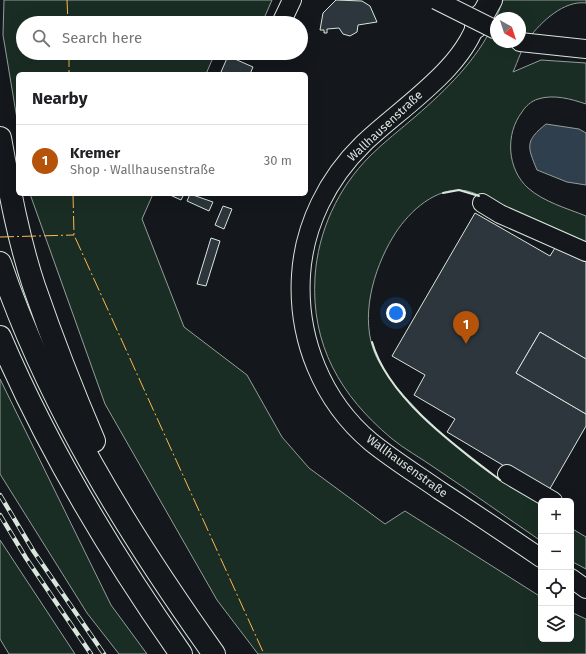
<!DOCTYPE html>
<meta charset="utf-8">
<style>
body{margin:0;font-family:"Fira Sans",sans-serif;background:#f6f6f6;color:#202124}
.controls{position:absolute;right:12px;bottom:12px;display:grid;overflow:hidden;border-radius:6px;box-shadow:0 4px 16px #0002}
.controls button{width:36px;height:36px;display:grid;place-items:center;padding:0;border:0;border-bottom:1px solid #e0e0e0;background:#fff;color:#202124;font:20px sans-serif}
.compass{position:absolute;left:490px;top:12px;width:36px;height:36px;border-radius:50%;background:#fff;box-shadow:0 4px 16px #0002;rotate:141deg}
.you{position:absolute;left:396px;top:313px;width:14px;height:14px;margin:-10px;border:3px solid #fff;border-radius:50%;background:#1a73e8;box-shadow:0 0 0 6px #1a73e833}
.badge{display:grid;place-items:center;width:26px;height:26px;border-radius:50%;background:#b45309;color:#fff;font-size:13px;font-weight:700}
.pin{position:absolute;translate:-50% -33px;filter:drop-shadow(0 1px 2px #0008)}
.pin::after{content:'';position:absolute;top:21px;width:14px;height:12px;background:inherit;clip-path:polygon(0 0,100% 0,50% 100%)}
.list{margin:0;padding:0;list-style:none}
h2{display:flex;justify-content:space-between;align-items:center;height:52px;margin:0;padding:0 16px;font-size:17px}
h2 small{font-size:13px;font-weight:400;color:#757577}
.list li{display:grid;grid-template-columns:26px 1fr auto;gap:12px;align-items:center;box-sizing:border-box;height:72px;padding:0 16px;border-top:1px solid #e0e0e0}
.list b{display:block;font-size:15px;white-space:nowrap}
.list p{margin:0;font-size:13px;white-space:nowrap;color:#757577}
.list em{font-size:13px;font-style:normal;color:#757577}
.icon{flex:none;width:22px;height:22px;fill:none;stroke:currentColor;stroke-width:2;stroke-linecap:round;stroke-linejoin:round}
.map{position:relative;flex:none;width:586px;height:654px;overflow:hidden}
.search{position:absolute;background:#fff;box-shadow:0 4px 16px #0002;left:16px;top:16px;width:292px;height:44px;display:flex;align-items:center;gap:10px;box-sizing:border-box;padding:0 14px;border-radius:22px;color:#757577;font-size:15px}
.panel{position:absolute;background:#fff;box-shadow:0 4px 16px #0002;left:16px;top:72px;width:292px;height:124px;border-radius:6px}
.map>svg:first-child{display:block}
.green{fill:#1a2d24;stroke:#939e99;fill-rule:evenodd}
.water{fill:#2f3f4d;stroke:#939e99}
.building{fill:#2c363c;stroke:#d8e6dc}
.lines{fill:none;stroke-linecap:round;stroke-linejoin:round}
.minor-casing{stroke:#d8e6dc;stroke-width:20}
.major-casing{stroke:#d8e6dc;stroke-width:24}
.highway-casing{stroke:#d8e6dc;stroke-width:24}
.minor{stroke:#14181c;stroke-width:18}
.major{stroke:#14181c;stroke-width:22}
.highway{stroke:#14181c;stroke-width:22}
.rail-casing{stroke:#d8e6dc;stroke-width:4.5}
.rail{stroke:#14181c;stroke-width:3;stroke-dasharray:9;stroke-linecap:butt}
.minor-bridge-casing{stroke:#d8e6dc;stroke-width:20;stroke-linecap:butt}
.minor-bridge{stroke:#14181c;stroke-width:18}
.wall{stroke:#d8e6dc;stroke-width:2}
.power{stroke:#ffb74d;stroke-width:1;stroke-dasharray:14 3 2 3;stroke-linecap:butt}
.labels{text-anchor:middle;stroke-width:3;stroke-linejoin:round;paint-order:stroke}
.street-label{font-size:12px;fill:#d8e6dc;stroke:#14181c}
</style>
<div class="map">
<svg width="586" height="654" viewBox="0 0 586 654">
<rect width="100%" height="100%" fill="#14181c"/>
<!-- green -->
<g class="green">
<path d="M4,0H272L262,23H23V53H215L206,74H18V125L3,35Z"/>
<path d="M503,0H586V3C564,0 541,22 529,38C522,47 518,61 513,72L541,60L586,63V104C571,99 554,94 538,99C531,101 525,107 522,112C505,134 507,169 528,188C544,202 566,208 586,216V246C561,235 536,225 511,213C495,206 478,190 459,190C431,190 406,215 393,237C373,270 359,319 376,356C387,379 405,397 422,415C447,438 472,463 501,480C514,488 528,495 541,502V541C506,517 471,492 435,468C421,458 404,449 391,438C340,395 311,345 315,277C318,231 338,188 370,156C384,142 401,129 416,116C446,90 477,60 494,23C497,16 500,8 503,0ZM496,18H520V42H496Z"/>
<path d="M30,194H153L142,219L184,327L247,375L282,437L309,468L385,524L405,511L541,597V639H571V612L586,619V654H258L217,600L105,404Z"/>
<path d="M0,379L111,605L147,654H119L87,613L0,474Z"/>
<path d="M571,528L586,537V569L571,561Z"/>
<path d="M0,540L75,654H9L0,639Z"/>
</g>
<!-- water -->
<path class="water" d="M546,124L579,129L586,133V185L567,182L537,170C527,146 525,141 546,124Z"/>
<!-- building -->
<g class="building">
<path d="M336,0L362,1L370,6L377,22L358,25L357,32L350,36L343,34L339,28L327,29V33H324V30H320L323,13Z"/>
<path d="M228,56L253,67L250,74H225L221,72Z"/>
<path d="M171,194H184L181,200L170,195Z"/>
<path d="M190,194L213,202L209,211L187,201Z"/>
<path d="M223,206L232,209L224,229L215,225Z"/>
<path d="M475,213L550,256L558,243L586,260V359L540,332L516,373L586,414V426L548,492L447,432L455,419L414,395L425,375L392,356Z"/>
<path d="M211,238L220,241L206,286L197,284Z"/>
<path d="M540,332L586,359V414L516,373Z"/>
</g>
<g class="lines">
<!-- minor casing -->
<g class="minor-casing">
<g id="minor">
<path d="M479,14C468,67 400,108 363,144C328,178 304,225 301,275C297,338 322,401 371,442C392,459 416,474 439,490C473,512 507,535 541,558"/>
<path d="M282,21L292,0"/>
<path d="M520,42L586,49"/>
<path d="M482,203L500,214L586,252"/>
<path d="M507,474L553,501"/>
<path d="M571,578L586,589"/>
</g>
</g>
<!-- major casing -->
<g class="major-casing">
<path id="major" d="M476,27L491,0"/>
</g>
<!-- highway casing -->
<g class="highway-casing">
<g id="highway">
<path d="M0,138C9,187 18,238 34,286C52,338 72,390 94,441"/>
<path d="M0,263C48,404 128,533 214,654"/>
<path d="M0,337C48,450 111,554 181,654"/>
</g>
</g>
<!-- minor -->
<use href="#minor" class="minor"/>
<!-- major -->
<use href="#major" class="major"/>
<!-- highway -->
<use href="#highway" class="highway"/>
<!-- rail casing -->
<g class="rail-casing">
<g id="rail">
<path d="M0,495L34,552L104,654"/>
<path d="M0,515L26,558L91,654"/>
</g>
</g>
<!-- rail -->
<use href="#rail" class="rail"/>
<!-- minor-bridge casing -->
<g class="minor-bridge-casing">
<path id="minor-bridge" d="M436,0L496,30"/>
</g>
<!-- minor-bridge -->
<use href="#minor-bridge" class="minor-bridge"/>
<!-- wall -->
<g class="wall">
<path d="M443,193L459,190L479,196"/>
<path d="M372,342C388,398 455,446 500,480"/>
</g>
<!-- power -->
<g class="power">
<path d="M67,0L68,23"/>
<path d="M69,53V74"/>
<path d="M73,194L74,235L264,654"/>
<path d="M0,237L74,235"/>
</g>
</g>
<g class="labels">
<!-- street labels -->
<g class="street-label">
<text transform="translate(385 126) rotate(-43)" y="4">Wallhausenstraße</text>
<text transform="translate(407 466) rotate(36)" y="4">Wallhausenstraße</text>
</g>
</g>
</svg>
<div class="controls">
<button>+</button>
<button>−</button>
<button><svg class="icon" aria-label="locate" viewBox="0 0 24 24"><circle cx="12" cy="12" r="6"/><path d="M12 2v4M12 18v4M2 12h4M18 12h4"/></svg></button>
<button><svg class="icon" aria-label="layers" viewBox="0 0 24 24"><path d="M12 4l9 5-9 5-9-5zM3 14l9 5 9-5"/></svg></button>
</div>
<svg class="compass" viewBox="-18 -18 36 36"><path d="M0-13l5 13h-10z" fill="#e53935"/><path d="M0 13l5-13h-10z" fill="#757577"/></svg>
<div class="you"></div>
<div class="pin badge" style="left:466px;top:344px">1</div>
<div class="search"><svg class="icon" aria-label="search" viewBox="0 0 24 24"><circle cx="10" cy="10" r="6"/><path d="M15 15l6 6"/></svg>Search here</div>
<section class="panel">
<h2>Nearby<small></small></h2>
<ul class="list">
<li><span class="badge">1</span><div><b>Kremer</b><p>Shop · Wallhausenstraße</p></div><em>30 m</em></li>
</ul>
</section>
</div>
